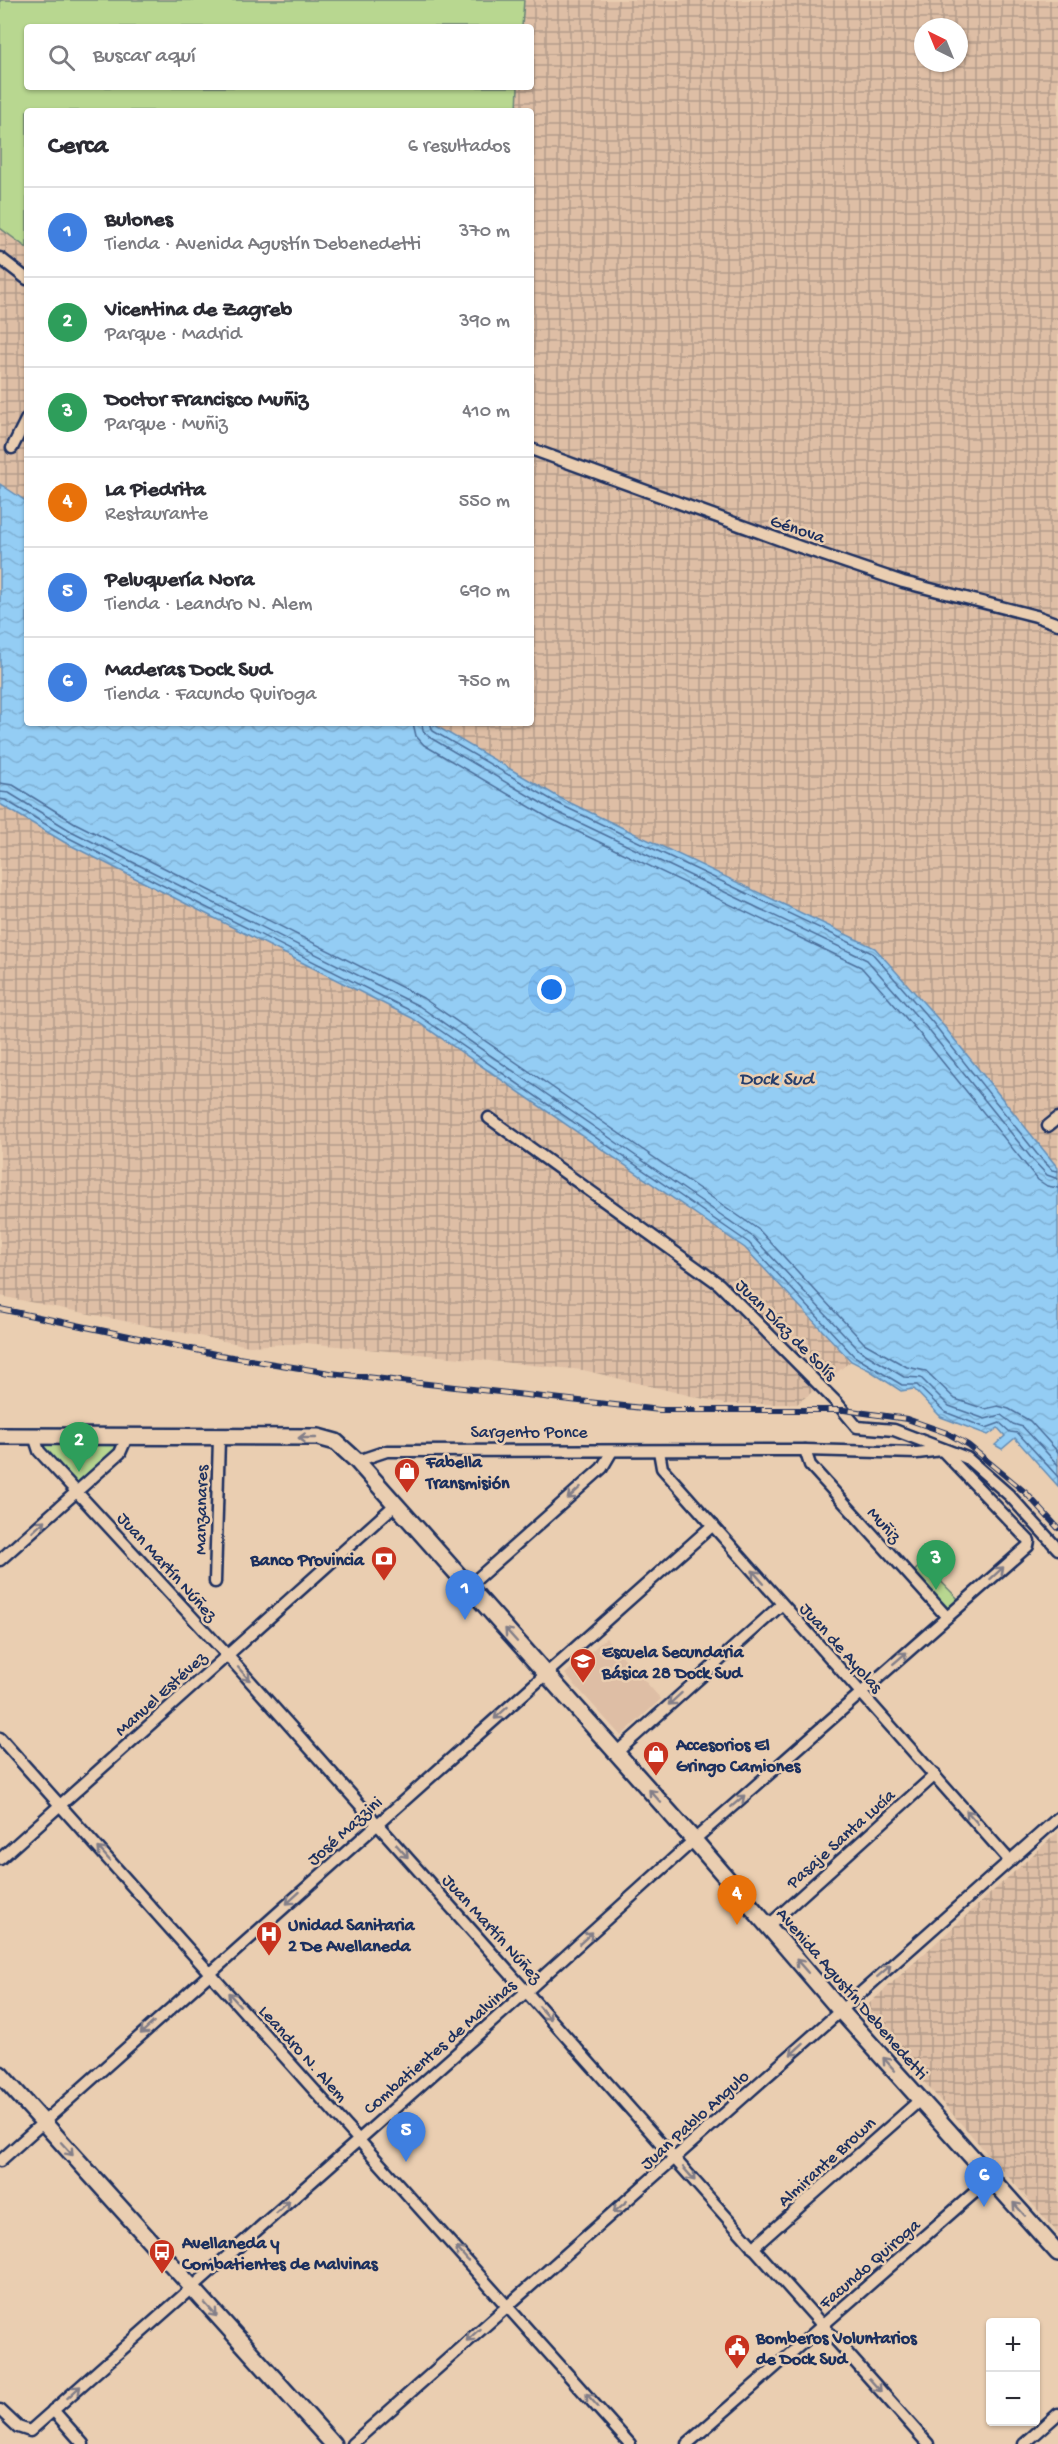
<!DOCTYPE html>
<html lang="es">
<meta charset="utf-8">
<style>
body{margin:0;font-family:"Gochi Hand",sans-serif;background:#f7f7f7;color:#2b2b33}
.controls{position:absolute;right:18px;bottom:18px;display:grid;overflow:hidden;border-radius:6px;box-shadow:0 2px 4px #0004}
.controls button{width:54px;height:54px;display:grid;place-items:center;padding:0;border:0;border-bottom:2px solid #e1e1e2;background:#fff;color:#2b2b33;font:30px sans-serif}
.compass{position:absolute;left:914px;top:18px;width:54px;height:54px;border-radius:50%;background:#fff;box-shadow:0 2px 4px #0004;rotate:317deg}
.you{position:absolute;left:552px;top:990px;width:21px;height:21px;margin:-15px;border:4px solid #fff;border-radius:50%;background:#1a73e8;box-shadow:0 0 0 9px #1a73e833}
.badge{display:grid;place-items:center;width:39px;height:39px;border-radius:50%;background:#c8321e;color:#fff;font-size:20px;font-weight:700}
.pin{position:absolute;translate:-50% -50px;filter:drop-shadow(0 2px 3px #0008)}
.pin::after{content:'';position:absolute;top:32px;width:21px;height:18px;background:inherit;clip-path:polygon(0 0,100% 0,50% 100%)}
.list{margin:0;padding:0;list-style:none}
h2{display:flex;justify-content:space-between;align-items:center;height:78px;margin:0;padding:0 24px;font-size:26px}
h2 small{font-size:20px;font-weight:400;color:#7c7c81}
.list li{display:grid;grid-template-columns:39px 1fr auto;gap:18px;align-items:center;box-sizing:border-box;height:90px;padding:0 24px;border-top:2px solid #e1e1e2}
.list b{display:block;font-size:22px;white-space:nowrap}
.list p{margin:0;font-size:20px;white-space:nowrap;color:#7c7c81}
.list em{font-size:20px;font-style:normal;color:#7c7c81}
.icon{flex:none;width:33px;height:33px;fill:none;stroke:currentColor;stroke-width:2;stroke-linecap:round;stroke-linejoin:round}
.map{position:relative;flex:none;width:1058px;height:2444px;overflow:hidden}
.search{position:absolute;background:#fff;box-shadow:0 2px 4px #0004;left:24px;top:24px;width:510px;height:66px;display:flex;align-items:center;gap:15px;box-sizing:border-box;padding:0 21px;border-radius:6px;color:#7c7c81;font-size:22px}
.panel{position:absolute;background:#fff;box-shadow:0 2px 4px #0004;left:24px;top:108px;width:510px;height:618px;border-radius:6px}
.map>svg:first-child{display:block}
.built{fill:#debea5}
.industrial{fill:url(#industrial-grid);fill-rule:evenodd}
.green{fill:#b8d790;stroke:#6a8377;stroke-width:1.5}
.water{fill:url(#water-waves);stroke:#648eb8;stroke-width:1.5}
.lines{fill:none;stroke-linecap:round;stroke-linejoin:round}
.shore{stroke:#4b6e9a;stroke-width:1.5}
.street-casing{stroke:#1b2f5e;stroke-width:15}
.secondary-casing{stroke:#1b2f5e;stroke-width:20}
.street{stroke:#eaceb1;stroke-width:10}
.secondary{stroke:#eaceb1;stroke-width:15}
.rail-casing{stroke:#1b2f5e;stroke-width:6}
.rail{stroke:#eaceb1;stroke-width:4;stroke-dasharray:11;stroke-linecap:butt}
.oneway{stroke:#827e88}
.labels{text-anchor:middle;stroke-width:5;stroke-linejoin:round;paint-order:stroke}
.street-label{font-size:18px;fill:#1b2f5e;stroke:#eaceb1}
.poi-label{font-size:18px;font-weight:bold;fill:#1b2f5e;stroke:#eaceb1;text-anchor:start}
.water-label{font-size:20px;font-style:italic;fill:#273f6d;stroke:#eaceb1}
</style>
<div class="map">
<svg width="1058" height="2444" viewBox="0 0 1058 2444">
<defs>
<pattern id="industrial-grid" width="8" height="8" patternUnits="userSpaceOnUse" patternTransform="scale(1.5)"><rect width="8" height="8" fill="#debea5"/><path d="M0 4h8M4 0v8" fill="none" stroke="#b39b8a"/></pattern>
<pattern id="water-waves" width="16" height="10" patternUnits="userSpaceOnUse" patternTransform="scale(1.5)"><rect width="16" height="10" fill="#94cdf4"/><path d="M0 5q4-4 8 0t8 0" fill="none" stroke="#7fb0d4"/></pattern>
</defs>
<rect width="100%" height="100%" fill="#eaceb1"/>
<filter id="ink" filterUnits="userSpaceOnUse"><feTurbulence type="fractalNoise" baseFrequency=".0167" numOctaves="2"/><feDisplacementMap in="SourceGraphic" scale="12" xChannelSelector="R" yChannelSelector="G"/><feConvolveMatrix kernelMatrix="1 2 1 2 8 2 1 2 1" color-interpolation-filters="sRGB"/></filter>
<g filter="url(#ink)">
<!-- built -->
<path class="built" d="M606,1638L661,1699L621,1736L565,1674Z"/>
<!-- industrial -->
<g class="industrial">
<path d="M0,0H1058V1168L938,1019L431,723H531V111H27V502L0,484ZM27,27H531V87H27ZM923,27H959V63H923Z"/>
<path d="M0,804L64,842L412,1018L745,1248L851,1361L797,1404H725L583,1370L306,1343L249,1346L0,1296Z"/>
<path d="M1058,1832V2233L861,2011Z"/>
</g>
<!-- green -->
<g class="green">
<path d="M0,0H524L522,27H27V87H518L517,111H27V248L0,228Z"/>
<path d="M34,1436L127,1437L124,1448L78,1491L39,1451Z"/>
<path d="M923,1563L963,1604L947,1617L909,1576Z"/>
</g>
<!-- water -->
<path class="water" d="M0,484L27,502V723H431L560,798L875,948L938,1019L1058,1168V1486L1015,1438L1002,1449L995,1445L1005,1436L998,1428L988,1435L941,1417L914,1389L901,1391L869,1370L851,1361L745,1248L412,1018L64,842L0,804Z"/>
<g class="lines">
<!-- shore -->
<g class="shore">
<path d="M413,723L416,736L424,745L549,818L861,967L920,1034L1038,1180L1047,1186L1058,1188"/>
<path d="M422,723L423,731L429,737L553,810L867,960L927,1028L1032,1159L1047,1175L1058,1179"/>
<path d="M430,723L433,731L557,803L872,953L933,1023L1037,1154L1052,1170L1058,1171"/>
<path d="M0,783L13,785L75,823L423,998L759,1230L864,1343L907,1367L926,1371L955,1399L985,1409L998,1406L1009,1409L1030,1421L1058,1452"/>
<path d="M0,792L9,793L71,831L419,1006L753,1237L859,1350L904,1377L921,1378L949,1406L985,1419L1001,1415L1013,1424L1023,1427L1058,1465"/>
<path d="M0,799L5,800L67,837L415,1013L749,1243L854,1356L902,1385H917L945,1412L986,1428L1000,1423L1010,1432L1018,1433L1058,1477"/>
</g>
<!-- street casing -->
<g class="street-casing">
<g id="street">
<path d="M0,258L27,279"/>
<path d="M12,448L27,418"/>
<path d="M531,449L800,547L903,582L1036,616L1058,624"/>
<path d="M489,1118L719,1284L837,1403L857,1427L894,1430L967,1458L1009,1495L1058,1549"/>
<path d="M1048,1126L1058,1118"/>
<path d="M34,1436L39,1451L227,1655L928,2444"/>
<path d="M805,1450L810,1465L947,1617"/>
<path d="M659,1451L662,1468L1010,1861"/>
<path d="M357,1461L387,1451L805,1450L917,1453L942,1450"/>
<path d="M0,1560L120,1453L127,1437"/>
<path d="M215,1582L219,1438"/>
<path d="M468,1587L602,1468L612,1451"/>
<path d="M0,1738L630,2444"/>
<path d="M616,1753L781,1605"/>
<path d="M0,1859L396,1504"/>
<path d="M768,1926L935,1775"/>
<path d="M0,2161L713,1525"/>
<path d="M753,2248L921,2099"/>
<path d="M0,2410L18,2427L30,2431L527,1991L694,1840L1028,1546L1029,1541L942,1450"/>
<path d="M53,2410L83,2444"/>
<path d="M352,2444L1058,1818"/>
<path d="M687,2444L991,2178"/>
<path d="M1024,2444L1058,2414"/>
</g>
</g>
<!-- secondary casing -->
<g class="secondary-casing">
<g id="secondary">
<path d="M0,1436L318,1437L336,1442L357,1461L694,1840L840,2010L1058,2253"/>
<path d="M0,2074L333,2444"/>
</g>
</g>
<!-- street -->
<use href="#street" class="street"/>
<!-- secondary -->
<use href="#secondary" class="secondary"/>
<!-- rail casing -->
<g class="rail-casing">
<path id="rail" d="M0,1309L220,1355L330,1373L660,1410H844L907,1419L947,1433L968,1445L1026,1493L1058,1528"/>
</g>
<!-- rail -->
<use href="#rail" class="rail"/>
</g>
<!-- one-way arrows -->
<defs><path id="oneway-shaft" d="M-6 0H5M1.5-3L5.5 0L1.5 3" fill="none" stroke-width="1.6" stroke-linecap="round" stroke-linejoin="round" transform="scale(1.5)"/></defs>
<g class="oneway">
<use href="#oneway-shaft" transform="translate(307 1438) rotate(180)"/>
<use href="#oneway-shaft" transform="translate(574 1493) rotate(138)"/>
<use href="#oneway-shaft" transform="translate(39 1526) rotate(-42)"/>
<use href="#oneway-shaft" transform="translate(997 1573) rotate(-42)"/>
<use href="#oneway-shaft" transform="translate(758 1577) rotate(-131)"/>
<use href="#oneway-shaft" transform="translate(511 1635) rotate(-132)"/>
<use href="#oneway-shaft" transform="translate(900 1658) rotate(-41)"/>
<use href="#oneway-shaft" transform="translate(244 1674) rotate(48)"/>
<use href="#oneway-shaft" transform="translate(675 1699) rotate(138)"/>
<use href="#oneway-shaft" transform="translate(501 1713) rotate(138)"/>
<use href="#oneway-shaft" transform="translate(655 1796) rotate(-132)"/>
<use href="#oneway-shaft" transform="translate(738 1801) rotate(-41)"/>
<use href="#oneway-shaft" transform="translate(972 1817) rotate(-131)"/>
<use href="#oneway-shaft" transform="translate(402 1851) rotate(48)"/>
<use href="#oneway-shaft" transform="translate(104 1854) rotate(-132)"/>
<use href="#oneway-shaft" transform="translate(293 1898) rotate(138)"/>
<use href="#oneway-shaft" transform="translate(586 1938) rotate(-42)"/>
<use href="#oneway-shaft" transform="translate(802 1966) rotate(-131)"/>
<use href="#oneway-shaft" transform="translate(884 1971) rotate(-41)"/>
<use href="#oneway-shaft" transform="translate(234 1999) rotate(-132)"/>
<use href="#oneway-shaft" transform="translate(545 2013) rotate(48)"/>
<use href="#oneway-shaft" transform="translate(147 2028) rotate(138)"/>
<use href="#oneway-shaft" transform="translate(797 2049) rotate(138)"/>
<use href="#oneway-shaft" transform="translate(889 2064) rotate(-132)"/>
<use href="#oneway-shaft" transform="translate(67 2149) rotate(48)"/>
<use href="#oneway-shaft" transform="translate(689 2174) rotate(49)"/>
<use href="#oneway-shaft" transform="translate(283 2207) rotate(-42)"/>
<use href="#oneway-shaft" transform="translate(620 2207) rotate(139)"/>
<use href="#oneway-shaft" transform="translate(1019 2209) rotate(-132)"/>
<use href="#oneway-shaft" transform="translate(462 2254) rotate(-132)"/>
<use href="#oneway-shaft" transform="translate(211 2310) rotate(48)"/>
<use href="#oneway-shaft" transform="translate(473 2335) rotate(138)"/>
<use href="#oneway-shaft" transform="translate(875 2385) rotate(48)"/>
<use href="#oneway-shaft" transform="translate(74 2392) rotate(-42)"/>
<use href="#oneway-shaft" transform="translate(592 2400) rotate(-132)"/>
</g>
</g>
<!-- icons -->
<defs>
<g id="shop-pin" transform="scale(1.35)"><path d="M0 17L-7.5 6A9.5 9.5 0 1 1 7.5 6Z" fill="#c8321e" stroke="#eaceb1"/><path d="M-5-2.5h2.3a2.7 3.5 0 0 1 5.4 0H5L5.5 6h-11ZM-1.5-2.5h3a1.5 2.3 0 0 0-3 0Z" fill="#fff"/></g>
<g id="bank-pin" transform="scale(1.35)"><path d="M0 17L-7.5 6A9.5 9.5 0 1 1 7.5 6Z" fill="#c8321e" stroke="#eaceb1"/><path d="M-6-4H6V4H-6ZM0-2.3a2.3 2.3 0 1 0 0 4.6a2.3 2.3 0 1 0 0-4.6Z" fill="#fff"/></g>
<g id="school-pin" transform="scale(1.35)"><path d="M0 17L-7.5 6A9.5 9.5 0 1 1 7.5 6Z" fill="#c8321e" stroke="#eaceb1"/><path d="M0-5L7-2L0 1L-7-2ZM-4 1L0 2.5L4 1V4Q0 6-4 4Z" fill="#fff"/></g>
<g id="hospital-pin" transform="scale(1.35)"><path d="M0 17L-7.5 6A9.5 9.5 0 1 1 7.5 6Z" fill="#c8321e" stroke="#eaceb1"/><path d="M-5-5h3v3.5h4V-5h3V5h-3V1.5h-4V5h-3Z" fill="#fff"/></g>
<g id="bus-pin" transform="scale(1.35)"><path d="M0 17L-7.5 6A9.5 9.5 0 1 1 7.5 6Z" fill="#c8321e" stroke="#eaceb1"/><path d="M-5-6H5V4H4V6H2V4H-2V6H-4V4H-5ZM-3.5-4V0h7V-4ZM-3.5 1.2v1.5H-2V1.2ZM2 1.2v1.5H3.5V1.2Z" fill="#fff"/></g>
<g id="civic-pin" transform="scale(1.35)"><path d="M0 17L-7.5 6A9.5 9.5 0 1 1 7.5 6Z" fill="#c8321e" stroke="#eaceb1"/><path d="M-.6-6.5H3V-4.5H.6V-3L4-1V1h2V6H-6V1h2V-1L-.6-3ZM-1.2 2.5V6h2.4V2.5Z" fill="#fff"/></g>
</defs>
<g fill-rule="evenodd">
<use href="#shop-pin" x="407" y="1471"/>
<use href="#bank-pin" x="384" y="1559"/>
<use href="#school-pin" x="583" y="1661"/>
<use href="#shop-pin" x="656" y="1754"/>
<use href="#hospital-pin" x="269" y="1934"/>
<use href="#bus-pin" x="162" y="2252"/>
<use href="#civic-pin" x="737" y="2347"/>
</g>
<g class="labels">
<!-- street labels -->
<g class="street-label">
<text transform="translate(798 528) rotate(19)" y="6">Génova</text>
<text transform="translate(787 1329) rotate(45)" y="6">Juan Díaz de Solís</text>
<text x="529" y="1437">Sargento Ponce</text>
<text transform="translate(200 1510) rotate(-89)" y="6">Manzanares</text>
<text transform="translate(885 1524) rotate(48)" y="6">Muñiz</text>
<text transform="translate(168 1566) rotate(48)" y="6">Juan Martín Núñez</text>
<text transform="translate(842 1647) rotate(48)" y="6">Juan de Ayolas</text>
<text transform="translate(160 1693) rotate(-42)" y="6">Manuel Estévez</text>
<text transform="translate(344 1830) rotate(-42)" y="6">José Mazzini</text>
<text transform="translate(840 1838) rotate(-42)" y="6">Pasaje Santa Lucía</text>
<text transform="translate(493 1928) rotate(48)" y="6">Juan Martín Núñez</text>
<text transform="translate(853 1993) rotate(49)" y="6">Avenida Agustín Debenedetti</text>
<text transform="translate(439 2046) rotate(-41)" y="6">Combatientes de Malvinas</text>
<text transform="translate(304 2053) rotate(48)" y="6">Leandro N. Alem</text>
<text transform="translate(694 2119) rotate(-42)" y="6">Juan Pablo Angulo</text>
<text transform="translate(826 2161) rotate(-42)" y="6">Almirante Brown</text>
<text transform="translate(869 2263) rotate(-41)" y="6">Facundo Quiroga</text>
</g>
<!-- poi labels -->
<g class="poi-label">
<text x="426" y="1467">Fabella<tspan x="426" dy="21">Transmisión</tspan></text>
<text x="364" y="1565" text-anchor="end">Banco Provincia</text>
<text x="602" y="1657">Escuela Secundaria<tspan x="602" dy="21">Básica 28 Dock Sud</tspan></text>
<text x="676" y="1750">Accesorios El<tspan x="676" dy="21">Gringo Camiones</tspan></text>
<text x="288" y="1930">Unidad Sanitaria<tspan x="288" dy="21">2 De Avellaneda</tspan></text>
<text x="182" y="2248">Avellaneda y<tspan x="182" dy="21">Combatientes de Malvinas</tspan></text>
<text x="756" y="2343">Bomberos Voluntarios<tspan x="756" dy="21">de Dock Sud</tspan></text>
</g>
<!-- water labels -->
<g class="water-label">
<text x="776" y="1084">Dock Sud</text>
</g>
</g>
</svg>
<div class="controls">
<button>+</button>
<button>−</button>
</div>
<svg class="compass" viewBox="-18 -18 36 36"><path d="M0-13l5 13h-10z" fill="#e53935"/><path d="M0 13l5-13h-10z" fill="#7c7c81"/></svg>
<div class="you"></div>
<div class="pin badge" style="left:465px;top:1620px;background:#3f7fe0">1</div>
<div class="pin badge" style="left:79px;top:1472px;background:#2e9e5b">2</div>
<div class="pin badge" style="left:936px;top:1590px;background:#2e9e5b">3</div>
<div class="pin badge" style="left:737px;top:1925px;background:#e8710a">4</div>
<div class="pin badge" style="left:406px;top:2162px;background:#3f7fe0">5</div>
<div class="pin badge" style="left:984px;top:2207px;background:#3f7fe0">6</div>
<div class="search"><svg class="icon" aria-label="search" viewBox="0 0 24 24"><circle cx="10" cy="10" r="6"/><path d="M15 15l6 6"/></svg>Buscar aquí</div>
<section class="panel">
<h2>Cerca<small>6 resultados</small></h2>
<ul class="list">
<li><span class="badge" style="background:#3f7fe0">1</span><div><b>Bulones</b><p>Tienda · Avenida Agustín Debenedetti</p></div><em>370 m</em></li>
<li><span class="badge" style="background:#2e9e5b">2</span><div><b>Vicentina de Zagreb</b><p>Parque · Madrid</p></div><em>390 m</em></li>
<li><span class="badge" style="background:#2e9e5b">3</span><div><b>Doctor Francisco Muñiz</b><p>Parque · Muñiz</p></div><em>410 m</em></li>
<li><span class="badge" style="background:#e8710a">4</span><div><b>La Piedrita</b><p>Restaurante</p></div><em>550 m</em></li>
<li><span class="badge" style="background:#3f7fe0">5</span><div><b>Peluquería Nora</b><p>Tienda · Leandro N. Alem</p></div><em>690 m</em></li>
<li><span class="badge" style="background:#3f7fe0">6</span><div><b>Maderas Dock Sud</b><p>Tienda · Facundo Quiroga</p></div><em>750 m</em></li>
</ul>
</section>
</div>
